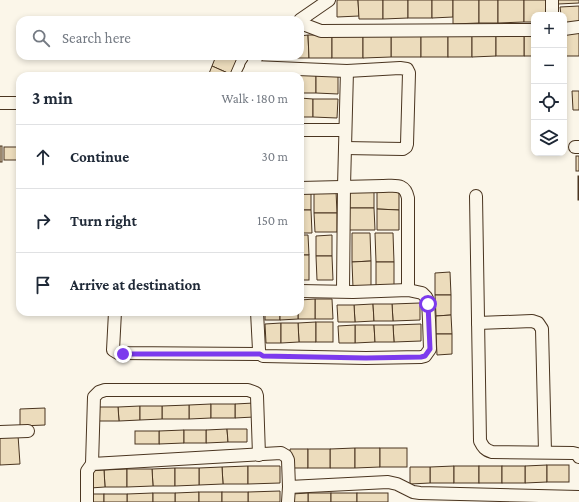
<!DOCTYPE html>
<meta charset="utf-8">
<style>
body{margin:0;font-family:"Crimson Pro",serif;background:#f6f6f7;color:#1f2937}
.controls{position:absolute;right:12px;top:12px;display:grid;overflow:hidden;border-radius:8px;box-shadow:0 2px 6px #0003}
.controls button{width:36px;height:36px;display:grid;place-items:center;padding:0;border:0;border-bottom:1px solid #e0e1e3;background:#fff;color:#1f2937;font:20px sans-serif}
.stop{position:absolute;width:12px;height:12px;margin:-9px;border:3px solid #7c3aed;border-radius:50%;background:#fff}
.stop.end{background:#7c3aed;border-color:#fff;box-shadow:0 1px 4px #0008}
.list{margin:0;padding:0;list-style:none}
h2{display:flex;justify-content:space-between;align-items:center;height:52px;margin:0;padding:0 16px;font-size:17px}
h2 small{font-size:13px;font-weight:400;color:#747a83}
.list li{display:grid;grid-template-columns:26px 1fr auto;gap:12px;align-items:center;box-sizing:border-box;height:64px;padding:0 16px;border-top:1px solid #e0e1e3}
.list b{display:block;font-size:15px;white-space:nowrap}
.list em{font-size:13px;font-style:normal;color:#747a83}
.icon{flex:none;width:22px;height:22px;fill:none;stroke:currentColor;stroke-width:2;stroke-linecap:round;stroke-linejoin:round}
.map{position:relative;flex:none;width:579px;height:502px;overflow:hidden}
.search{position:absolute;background:#fff;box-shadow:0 2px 6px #0003;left:16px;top:16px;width:288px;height:44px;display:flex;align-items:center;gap:10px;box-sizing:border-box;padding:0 14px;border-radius:12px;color:#747a83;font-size:15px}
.panel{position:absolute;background:#fff;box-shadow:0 2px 6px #0003;left:16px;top:72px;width:288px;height:244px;border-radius:12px}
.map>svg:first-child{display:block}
.building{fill:#ecdcbc;stroke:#4a3520}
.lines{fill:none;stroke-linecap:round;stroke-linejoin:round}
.minor-casing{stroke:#4a3520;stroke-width:14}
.minor{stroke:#fbf6e9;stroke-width:12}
.route{stroke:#7c3aed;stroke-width:5}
</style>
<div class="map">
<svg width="579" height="502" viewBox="0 0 579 502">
<rect width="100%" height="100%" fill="#fbf6e9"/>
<!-- building -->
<g class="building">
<path d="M337,0H358L359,16L337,17Z"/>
<path d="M358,0H383V19H359Z"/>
<path d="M383,0H408V18L383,19Z"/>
<rect x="408" y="0" width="24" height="18"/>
<path d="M432,0H453V17L432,18Z"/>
<path d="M453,0H479V23L453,24Z"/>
<rect x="479" y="0" width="19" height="23"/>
<path d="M498,0H524V22L498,23Z"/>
<path d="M524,0H546L547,15H534V22H524Z"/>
<path d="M558,0H579V3L558,4Z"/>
<path d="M579,6V22L564,23V15H561L560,7Z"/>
<path d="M534,33V56H524V34Z"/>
<rect x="564" y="33" width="15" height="23"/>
<path d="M421,34V57H391V35Z"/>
<rect x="421" y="34" width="27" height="23"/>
<rect x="448" y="34" width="24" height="23"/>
<path d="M472,34H496V56L472,57Z"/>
<rect x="496" y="34" width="28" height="22"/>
<path d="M308,35L309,58H283V56H300V36Z"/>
<path d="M308,35H332V58H309Z"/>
<rect x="332" y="35" width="31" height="23"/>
<path d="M363,35H391V57L363,58Z"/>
<path d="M216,56H231L237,58L230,74L212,66Z"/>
<path d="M212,66L230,74L229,76H208Z"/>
<rect x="250" y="72" width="19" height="4"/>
<path d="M269,72L294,73V76H269Z"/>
<path d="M294,73H316V93H300V76H294Z"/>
<path d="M316,73H338V94L316,93Z"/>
<path d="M572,91H579V110H573Z"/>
<path d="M300,98L313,99V117H300Z"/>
<path d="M313,99H338L337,118L313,117Z"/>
<rect x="0" y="146" width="2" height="16"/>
<rect x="4" y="147" width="16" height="13"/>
<rect x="576" y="156" width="3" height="15"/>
<rect x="578" y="176" width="1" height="24"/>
<path d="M374,187V208H348V188Z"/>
<path d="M377,188H399V210L377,209Z"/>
<path d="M311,189V210H300V190Z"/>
<path d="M336,191L337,213H314V192Z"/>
<path d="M348,208H374L375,230H348Z"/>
<path d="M377,209L399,210V230H377Z"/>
<path d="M300,210H311L312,233H300Z"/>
<path d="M314,213H337V232H315Z"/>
<path d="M352,233H370L371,261L352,262Z"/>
<path d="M375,233H393L394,262H376Z"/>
<path d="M300,235H308L309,255H300Z"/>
<path d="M332,235V256H316V236Z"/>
<rect x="300" y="255" width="9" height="25"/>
<path d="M316,256H332L333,280H317Z"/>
<path d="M371,261V287L353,288L352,262Z"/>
<path d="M376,262H394V286L376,287Z"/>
<path d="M450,272L451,295H435V273Z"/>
<path d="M435,295H451V315L436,316Z"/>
<path d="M315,299H332L333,319H315Z"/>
<path d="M315,299V319H298V312H300V300Z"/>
<path d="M420,303V320L393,321L392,304Z"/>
<path d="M373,304L374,321L355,322L354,305Z"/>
<path d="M373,304H392L393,321H374Z"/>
<path d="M337,305H354L355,322H338Z"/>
<rect x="265" y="312" width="15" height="8"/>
<path d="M280,312H298V319L280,320Z"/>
<path d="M451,315L452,334H436V316Z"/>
<path d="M316,322V342H299L298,323Z"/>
<rect x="316" y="322" width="17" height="20"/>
<path d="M281,323V343H266L265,324Z"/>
<path d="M281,323H298L299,342L281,343Z"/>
<path d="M421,324V341L394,342L393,325Z"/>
<path d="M355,325H374L375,342L355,343Z"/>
<path d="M355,325V343H339L338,326Z"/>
<path d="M374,325H393L394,342H375Z"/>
<path d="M436,334H452V354L437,355Z"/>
<path d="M254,403V417L235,418V404Z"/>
<path d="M211,404V418L189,419V405Z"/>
<rect x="211" y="404" width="24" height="14"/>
<path d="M189,405V419H162V406Z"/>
<path d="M140,406V420L119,421L118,407Z"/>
<path d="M140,406H162V419L140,420Z"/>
<path d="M95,407H118L119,421H96Z"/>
<path d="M45,408V425L20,426V409Z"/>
<path d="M227,429L228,442L206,443V430Z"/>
<path d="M227,429H247V442H228Z"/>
<path d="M184,430V443L159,444V431Z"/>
<rect x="184" y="430" width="22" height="13"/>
<rect x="135" y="431" width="24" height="13"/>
<path d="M18,435L20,464L0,465V436Z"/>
<path d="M355,448V468H330V449Z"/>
<path d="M355,448H380V467L355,468Z"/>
<rect x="380" y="448" width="27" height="19"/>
<path d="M290,449H308V468H291Z"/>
<rect x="308" y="449" width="22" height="19"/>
<path d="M547,465V482L525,483V466Z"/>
<rect x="547" y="465" width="22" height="17"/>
<path d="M248,466V484H223L222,467Z"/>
<path d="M248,466H280V483L248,484Z"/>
<path d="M454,466V483H430V467Z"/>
<rect x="454" y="466" width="25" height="17"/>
<rect x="479" y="466" width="23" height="17"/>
<rect x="502" y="466" width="23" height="17"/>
<path d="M222,467L223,484L199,485V468Z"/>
<path d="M410,467H430V483L410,484Z"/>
<path d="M175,468V486H153L152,469Z"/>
<path d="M175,468H199V485L175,486Z"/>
<path d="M127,469V487H105L104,470Z"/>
<path d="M127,469H152L153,486L127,487Z"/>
<path d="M104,470L105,487L90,488L89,471Z"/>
<path d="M280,491V502H248V492Z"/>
<path d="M199,492V502H175V493Z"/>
<rect x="199" y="492" width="23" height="10"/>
<rect x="222" y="492" width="26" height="10"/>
<path d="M153,493V502H127V494Z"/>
<rect x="153" y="493" width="22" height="9"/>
<rect x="308" y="493" width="23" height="9"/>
<path d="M308,493V502H292V494Z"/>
<rect x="331" y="493" width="26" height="9"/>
<rect x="357" y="493" width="31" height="9"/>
<rect x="90" y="494" width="14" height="8"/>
<rect x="104" y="494" width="23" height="8"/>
</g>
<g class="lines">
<!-- minor casing -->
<g class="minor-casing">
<g id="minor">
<path d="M552,0V15"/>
<path d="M300,20L329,0"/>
<path d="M300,23L321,31L534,30"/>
<path d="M564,29L579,27"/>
<path d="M251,67L347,71L400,68L407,69L409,73L407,144L406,147L403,149L345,148"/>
<path d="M247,76L257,56"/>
<path d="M0,103H20"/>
<path d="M300,130H345"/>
<path d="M575,147H579"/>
<path d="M300,188L383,186C396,186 405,183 408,198V290"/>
<path d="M476,196L480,441C483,447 485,450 492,452L573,453L577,454L579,457"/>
<path d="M343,291L344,186L347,71"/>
<path d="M115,312L113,350L118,353L260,354"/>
<path d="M257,312L259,350L260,354L263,356L366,358L421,357L425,356L430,349L429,320L428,301L426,297L422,293L408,290L353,292L300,291"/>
<path d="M478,323L532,321L538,323L542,329L545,452"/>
<path d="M0,432L28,431"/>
<path d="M92,464L94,397L99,392L105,390H248L256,393L257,396L259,455"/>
<path d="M289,487L388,482L397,484L413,492L420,493L579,497"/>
<path d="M87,502V471L92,464L281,453L286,456L288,460L289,487L288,502"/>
</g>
</g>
<!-- minor -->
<use href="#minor" class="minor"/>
</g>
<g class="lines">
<!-- route -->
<path class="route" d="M123,354H260L263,356L366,358L421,357L425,356L430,349L428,304"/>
</g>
</svg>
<div class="controls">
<button>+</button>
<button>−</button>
<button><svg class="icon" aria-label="locate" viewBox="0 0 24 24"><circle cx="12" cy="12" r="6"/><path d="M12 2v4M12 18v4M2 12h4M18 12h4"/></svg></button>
<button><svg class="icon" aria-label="layers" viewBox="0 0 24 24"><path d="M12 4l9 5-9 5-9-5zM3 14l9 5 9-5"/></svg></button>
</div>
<div class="stop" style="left:428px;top:304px"></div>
<div class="stop end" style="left:123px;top:354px"></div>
<div class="search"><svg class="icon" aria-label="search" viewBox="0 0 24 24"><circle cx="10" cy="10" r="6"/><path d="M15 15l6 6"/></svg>Search here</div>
<section class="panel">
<h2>3 min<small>Walk · 180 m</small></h2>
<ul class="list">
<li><svg class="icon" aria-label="ahead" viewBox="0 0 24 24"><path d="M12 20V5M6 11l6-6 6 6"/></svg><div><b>Continue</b></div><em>30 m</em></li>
<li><svg class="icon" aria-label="right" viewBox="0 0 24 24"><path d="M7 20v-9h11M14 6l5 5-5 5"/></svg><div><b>Turn right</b></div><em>150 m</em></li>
<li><svg class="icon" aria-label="arrive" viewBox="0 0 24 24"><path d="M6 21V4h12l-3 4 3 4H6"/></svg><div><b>Arrive at destination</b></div></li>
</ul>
</section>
</div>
